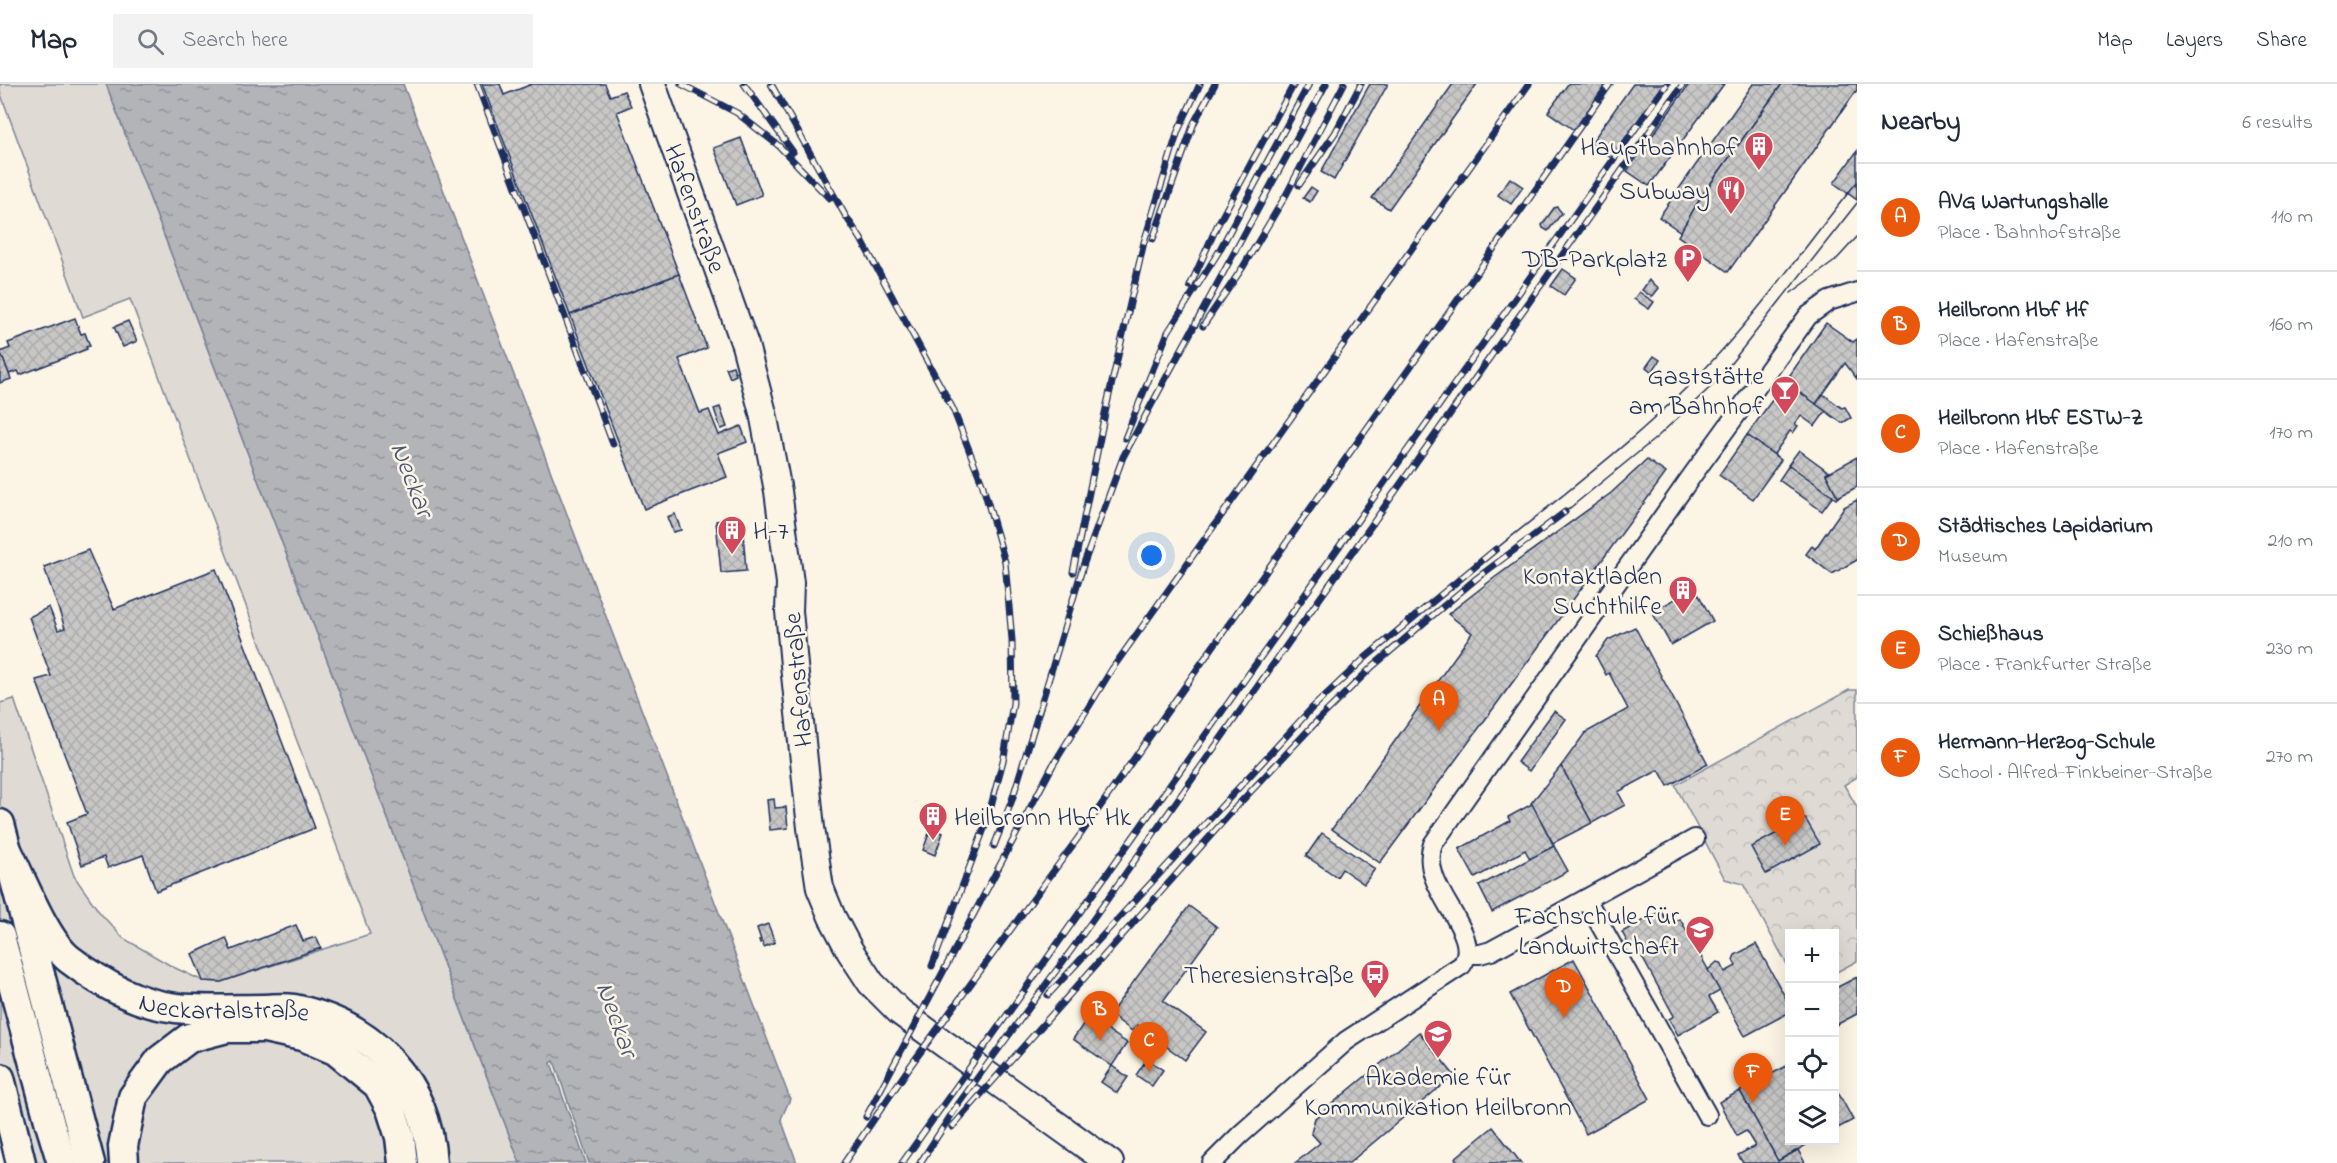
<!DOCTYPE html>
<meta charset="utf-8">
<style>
body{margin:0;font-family:"Indie Flower",sans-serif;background:#f2f2f3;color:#1f2937}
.controls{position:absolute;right:18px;bottom:18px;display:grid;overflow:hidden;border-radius:0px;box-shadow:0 6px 24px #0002}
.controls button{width:54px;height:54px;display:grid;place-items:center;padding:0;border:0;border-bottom:2px solid #e0e1e3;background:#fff;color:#1f2937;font:30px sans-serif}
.you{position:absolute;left:1152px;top:472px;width:21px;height:21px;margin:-15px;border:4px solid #fff;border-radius:50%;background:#1a73e8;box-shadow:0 0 0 9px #1a73e833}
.badge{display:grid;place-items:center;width:39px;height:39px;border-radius:50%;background:#ea580c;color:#fff;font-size:20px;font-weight:700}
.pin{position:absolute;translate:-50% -50px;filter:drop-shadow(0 2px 3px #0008)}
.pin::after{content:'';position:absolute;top:32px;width:21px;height:18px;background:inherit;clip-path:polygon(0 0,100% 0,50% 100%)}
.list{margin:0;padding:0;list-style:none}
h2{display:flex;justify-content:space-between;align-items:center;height:78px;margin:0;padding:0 24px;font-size:26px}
h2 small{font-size:20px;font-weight:400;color:#747a83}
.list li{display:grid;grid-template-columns:39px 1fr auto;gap:18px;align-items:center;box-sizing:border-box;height:108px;padding:0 24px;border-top:2px solid #e0e1e3}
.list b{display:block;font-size:22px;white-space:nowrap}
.list p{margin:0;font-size:20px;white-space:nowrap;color:#747a83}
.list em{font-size:20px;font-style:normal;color:#747a83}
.icon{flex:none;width:33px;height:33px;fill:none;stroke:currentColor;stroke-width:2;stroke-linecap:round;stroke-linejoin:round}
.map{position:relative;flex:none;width:1857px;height:1079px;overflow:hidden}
header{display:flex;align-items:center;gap:36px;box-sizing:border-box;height:84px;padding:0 30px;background:#fff;border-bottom:2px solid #e0e1e3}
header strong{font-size:28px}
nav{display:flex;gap:33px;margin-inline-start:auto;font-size:21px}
.search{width:420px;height:54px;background:#f2f2f3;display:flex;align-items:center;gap:15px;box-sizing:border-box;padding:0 21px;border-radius:0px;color:#747a83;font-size:22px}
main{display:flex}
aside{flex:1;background:#fff}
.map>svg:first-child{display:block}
.green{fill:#dfdbd4;stroke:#7d8599;stroke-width:1.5}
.forest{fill:url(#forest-crowns);stroke:#7d8599;stroke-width:1.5}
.water{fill:url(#water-ripples);stroke:#767f94;stroke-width:1.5}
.building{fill:url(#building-cross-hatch);stroke:#1b2f5e;stroke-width:1.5}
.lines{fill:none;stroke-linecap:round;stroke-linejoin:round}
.street-casing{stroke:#1b2f5e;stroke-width:22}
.secondary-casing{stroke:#1b2f5e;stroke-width:30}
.primary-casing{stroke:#1b2f5e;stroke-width:33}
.street{stroke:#fcf5e5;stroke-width:18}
.secondary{stroke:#fcf5e5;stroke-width:26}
.primary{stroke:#fcf5e5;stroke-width:28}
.tram{stroke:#1b2f5e;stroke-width:1.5}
.rail-casing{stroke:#1b2f5e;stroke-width:7}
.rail{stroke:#fcf5e5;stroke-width:4.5;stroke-dasharray:14;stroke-linecap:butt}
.labels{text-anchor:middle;stroke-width:5;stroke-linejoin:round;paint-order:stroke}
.poi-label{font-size:26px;fill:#1b2f5e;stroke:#fcf5e5;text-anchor:end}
.street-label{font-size:26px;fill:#1b2f5e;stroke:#fcf5e5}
.water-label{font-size:27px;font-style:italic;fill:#485779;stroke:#fcf5e5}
</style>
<header>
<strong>Map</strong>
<div class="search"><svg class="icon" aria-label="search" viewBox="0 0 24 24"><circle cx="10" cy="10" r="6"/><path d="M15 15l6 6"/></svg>Search here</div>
<nav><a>Map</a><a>Layers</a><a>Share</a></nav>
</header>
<main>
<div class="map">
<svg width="1857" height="1079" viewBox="0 0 1857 1079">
<defs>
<pattern id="forest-crowns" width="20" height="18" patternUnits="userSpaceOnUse" patternTransform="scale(1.5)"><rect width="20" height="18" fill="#dfdbd4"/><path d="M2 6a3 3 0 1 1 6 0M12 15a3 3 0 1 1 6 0" fill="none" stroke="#bfbcb8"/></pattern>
<pattern id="water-ripples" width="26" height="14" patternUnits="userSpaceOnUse" patternTransform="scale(1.5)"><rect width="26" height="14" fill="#b2b4b8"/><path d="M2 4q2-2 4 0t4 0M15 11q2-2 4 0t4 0" fill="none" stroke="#909399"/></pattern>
<pattern id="building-cross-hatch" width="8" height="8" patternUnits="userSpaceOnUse" patternTransform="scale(1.5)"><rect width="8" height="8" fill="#c8c7c6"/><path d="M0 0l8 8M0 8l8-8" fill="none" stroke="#ababac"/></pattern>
</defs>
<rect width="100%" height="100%" fill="#fcf5e5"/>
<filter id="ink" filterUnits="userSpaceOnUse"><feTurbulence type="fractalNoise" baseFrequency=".0167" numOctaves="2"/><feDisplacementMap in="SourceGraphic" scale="12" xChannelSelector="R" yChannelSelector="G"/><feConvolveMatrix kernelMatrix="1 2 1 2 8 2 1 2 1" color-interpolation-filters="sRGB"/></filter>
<g filter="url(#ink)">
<!-- green -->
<path class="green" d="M0,0H106L520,1079H7L0,1053V619L14,615L74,792L100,829L123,854L173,883L203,897L221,898L370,850L130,215L83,233L0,8Z"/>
<!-- forest -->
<path class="forest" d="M1849,606H1857V693L1844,701L1857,723V877L1835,889L1834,850H1790L1789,884L1743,800L1725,795L1675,701Z"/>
<!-- water -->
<path class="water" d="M106,0H403L790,1015L781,1035L797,1079H589L554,977L551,979L586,1079H520Z"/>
<!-- building -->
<g class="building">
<path d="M482,0H500L504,11L532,0H605L610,12L624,7L631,22L617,28L679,190L570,231Z"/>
<path d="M1370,0H1388L1334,96L1321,88Z"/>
<path d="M1453,0H1477L1389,125L1372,114Z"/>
<path d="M1568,0H1606L1574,46L1548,28Z"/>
<path d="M1633,0H1664L1611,74L1591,59Z"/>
<path d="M1689,0H1724L1649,102L1627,87Z"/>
<path d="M1753,0H1782L1701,113L1681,148L1659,133Z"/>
<path d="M1782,0H1857V6L1728,188L1678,152L1701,113Z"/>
<path d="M741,54L762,111L736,121L714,64Z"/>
<path d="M1857,67V116L1834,99Z"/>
<path d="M1510,94L1523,103L1511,120L1498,111Z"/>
<path d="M1311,103L1317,107L1310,118L1303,114Z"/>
<path d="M1557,123L1562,129L1548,147L1543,144L1542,141L1554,124Z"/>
<path d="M1563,185L1576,194L1564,211L1551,202Z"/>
<path d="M679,190L707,264L679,275L700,329L709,326L719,351L741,342L747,358L718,369L727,393L644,425L570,231Z"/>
<path d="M1649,196L1659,204L1652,213L1642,206Z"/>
<path d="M1639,208L1654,218L1649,225L1634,215Z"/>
<path d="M75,234L81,250L85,249L90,262L86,263L87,265L20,291L18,287L9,290L0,268L10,264L8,259Z"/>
<path d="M128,237L137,257L123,263L114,243Z"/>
<path d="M1826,239L1853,258L1857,255V295L1845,279L1816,320L1785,298Z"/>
<path d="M0,267L11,295L0,299Z"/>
<path d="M1654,272L1660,276L1652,288L1646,283Z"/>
<path d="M733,282L736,291L730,294L726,284Z"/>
<path d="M1785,298L1826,327L1815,342L1801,332L1795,340L1798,342L1793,349L1790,347L1774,370L1778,374L1747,351Z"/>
<path d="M1823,310L1842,324L1845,323L1851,334L1842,339L1816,320Z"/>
<path d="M720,323L727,343L721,345L714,325Z"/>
<path d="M1747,351L1781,376L1753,415L1719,391Z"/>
<path d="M1799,366L1829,388L1826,390L1838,413L1836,415L1788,381Z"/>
<path d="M1857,373V403L1838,413L1826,390Z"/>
<path d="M1647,376L1666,389L1380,779L1332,745L1472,549L1448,530L1494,494L1611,409Z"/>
<path d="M1789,381L1833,412L1822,427L1779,396Z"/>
<path d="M1857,416V476L1832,490L1806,470L1812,462L1815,465L1844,423Z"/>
<path d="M675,430L681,446L673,448L667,433Z"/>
<path d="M742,434L746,487L721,489L716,437Z"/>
<path d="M88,466L114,525L216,485L315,744L156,807L143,771L108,784L104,773L82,781L67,738L87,730L36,596L51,592L29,533L49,523L58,546L65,544L44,483Z"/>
<path d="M1695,504L1713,537L1671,561L1652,528Z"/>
<path d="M1635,543L1708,680L1668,702L1659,686L1618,708L1625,721L1592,739L1561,682L1585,649L1628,625L1609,589L1606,591L1596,572L1608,556Z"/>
<path d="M1554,627L1566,635L1529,687L1517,678Z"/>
<path d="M1561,682L1592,739L1553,759L1531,719Z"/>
<path d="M774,715L775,724L786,723L788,744L770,746L767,716Z"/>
<path d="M1532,720L1554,762L1530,775L1525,766L1475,794L1459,765L1510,737L1508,733Z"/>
<path d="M1805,734L1820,760L1766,790L1751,763Z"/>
<path d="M931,744L943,749L935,771L923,766Z"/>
<path d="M1322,749L1375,785L1364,800L1342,785L1337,793L1306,772Z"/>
<path d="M1554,762L1568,787L1492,828L1479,802Z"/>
<path d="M1189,822L1217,843L1163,917L1206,948L1185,976L1137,941L1132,947L1110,930Z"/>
<path d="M1661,827L1669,841L1680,835L1720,907L1709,913L1718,928L1678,951L1669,935L1674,932L1636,862L1631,865L1622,848Z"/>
<path d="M768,840L775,858L764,863L762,858L760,859L759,856H761L757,844Z"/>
<path d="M296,841L303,857L316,853L321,864L221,898L203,897L192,870L226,854L231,866Z"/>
<path d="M1756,860L1790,922V928L1745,952L1708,886L1717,878L1721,879L1725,888L1736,882L1733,876L1735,871Z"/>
<path d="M1574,875L1650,1015L1586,1050L1510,910Z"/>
<path d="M1857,893V930L1836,941L1834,905Z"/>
<path d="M1088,933L1127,959L1112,982L1073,955Z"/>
<path d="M1419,948L1454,991L1349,1079H1295L1320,1059L1311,1049L1315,1034Z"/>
<path d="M1147,975L1163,986L1152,1002L1136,991Z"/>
<path d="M1790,980V1056H1815L1778,1077L1740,1007Z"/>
<path d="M1112,982L1128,993L1117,1009L1101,998Z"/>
<path d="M1834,1001L1853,1036L1834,1046Z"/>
<path d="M1740,1007L1778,1077L1798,1066L1805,1079H1743L1738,1071L1755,1062L1746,1047L1737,1052L1719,1018Z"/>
<path d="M1493,1043L1521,1079H1459L1455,1074Z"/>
</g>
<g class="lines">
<!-- street casing -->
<g class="street-casing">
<g id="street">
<path d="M1586,815L1707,1031"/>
<path d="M1468,870H1480L1491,867L1695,755"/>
<path d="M1212,1079L1240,1051L1346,957L1462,881C1485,848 1417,804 1433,760L1691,393L1808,232L1829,217L1857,208"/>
</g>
</g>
<!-- secondary casing -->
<g class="secondary-casing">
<path id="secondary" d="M652,0L745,261L763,329L778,407L790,499L789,527L794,581L811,744L820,804L832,833L850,867L871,899L900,928L1110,1079"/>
</g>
<!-- primary casing -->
<g class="primary-casing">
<g id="primary">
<path d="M0,740L90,1079"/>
<path id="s1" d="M6,764C21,793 45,856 69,875C99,898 137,920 176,924C204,927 234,925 262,925C273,925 284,923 294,925C373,941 427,998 432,1079"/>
<path d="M0,852L50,1040L62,1079"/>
<path d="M0,994L21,1079"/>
<path d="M124,1079L123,1062L133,1013L160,976L189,954L227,944H265L302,952L335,966L378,1001L391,1025L400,1053L403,1079"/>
</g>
</g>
<!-- street -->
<use href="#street" class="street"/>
<!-- secondary -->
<use href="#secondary" class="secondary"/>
<!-- primary -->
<use href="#primary" class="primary"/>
<!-- tram -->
<g class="tram">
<path d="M1791,209L1835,177L1857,153"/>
<path d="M1565,428L1656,354L1717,297L1857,119"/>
<path d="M1496,465C1570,405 1648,347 1713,276C1765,220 1809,157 1857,98"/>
</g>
<!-- rail casing -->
<g class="rail-casing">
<g id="rail">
<path d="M477,0L613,360"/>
<path d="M681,0L737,29L779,62L829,114"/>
<path d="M744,0L793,68"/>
<path d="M771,0L845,131L861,155L953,325L982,399L1005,478L1012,556L1013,619L1004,673L987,737L932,882"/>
<path d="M1299,101L1335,49L1361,0"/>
<path d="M1153,155L1194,39L1215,0"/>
<path d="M1190,202L1217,142L1294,0"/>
<path d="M1203,242L1243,183L1286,111L1344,0"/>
<path d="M1125,354L1168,248L1218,169L1309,0"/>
<path d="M1073,488L1105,329L1144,158L1178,47L1200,0"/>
<path d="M994,762L1012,716L1084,479L1123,373L1326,0"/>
<path d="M1048,911L1312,624L1365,574L1496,465"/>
<path d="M866,1033L1053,681L1112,585L1529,0"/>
<path d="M952,1043L1237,722L1320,634L1373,582L1420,542L1477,494L1565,428"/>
<path d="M844,1079L911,981L1078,754L1610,0"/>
<path d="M902,1079L1667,0"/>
<path d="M920,1079L959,1019L1075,861L1683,0"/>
</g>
</g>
<!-- rail -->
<use href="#rail" class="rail"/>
</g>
</g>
<!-- icons -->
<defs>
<g id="building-pin" transform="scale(1.5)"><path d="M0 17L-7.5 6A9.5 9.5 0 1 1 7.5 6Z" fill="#d1495b" stroke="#fcf5e5"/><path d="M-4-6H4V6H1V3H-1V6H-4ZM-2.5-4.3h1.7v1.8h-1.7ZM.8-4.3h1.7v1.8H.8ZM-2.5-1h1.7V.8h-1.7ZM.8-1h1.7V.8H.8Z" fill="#fff"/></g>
<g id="restaurant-pin" transform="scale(1.5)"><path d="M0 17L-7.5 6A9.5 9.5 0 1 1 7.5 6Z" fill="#d1495b" stroke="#fcf5e5"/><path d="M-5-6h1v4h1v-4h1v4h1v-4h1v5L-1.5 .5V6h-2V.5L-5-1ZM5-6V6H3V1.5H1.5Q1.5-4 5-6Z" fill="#fff"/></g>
<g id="parking-pin" transform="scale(1.5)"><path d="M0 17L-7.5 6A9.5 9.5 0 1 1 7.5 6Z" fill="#d1495b" stroke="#fcf5e5"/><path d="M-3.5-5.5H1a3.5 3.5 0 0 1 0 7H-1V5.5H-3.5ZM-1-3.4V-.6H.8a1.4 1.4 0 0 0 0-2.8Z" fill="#fff"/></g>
<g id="bar-pin" transform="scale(1.5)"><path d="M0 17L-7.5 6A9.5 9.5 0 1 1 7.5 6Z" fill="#d1495b" stroke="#fcf5e5"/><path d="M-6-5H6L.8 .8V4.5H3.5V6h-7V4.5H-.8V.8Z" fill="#fff"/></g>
<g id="school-pin" transform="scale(1.5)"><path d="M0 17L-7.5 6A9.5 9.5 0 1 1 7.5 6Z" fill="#d1495b" stroke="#fcf5e5"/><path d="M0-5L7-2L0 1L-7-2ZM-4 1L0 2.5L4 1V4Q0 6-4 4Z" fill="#fff"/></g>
<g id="bus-pin" transform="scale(1.5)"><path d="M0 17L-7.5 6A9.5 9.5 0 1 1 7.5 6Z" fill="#d1495b" stroke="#fcf5e5"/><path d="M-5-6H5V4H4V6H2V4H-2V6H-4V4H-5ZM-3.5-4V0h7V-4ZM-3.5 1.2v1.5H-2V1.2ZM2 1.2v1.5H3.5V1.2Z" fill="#fff"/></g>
</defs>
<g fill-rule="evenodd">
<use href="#building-pin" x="1759" y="62"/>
<use href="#restaurant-pin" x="1731" y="106"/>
<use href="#parking-pin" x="1688" y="174"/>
<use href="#bar-pin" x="1785" y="306"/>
<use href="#building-pin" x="732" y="446"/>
<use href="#building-pin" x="1683" y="506"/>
<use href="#building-pin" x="933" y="732"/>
<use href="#school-pin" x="1700" y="846"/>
<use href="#bus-pin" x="1375" y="890"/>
<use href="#school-pin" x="1438" y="950"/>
</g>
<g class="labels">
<!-- poi labels -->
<g class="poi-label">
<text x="1738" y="71">Hauptbahnhof</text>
<text x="1710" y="115">Subway</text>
<text x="1667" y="183">DB-Parkplatz</text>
<text x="1764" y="300">Gaststätte<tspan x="1764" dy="30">am Bahnhof</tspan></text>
<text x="753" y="455" text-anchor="start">H-7</text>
<text x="1662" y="500">Kontaktladen<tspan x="1662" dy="30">Suchthilfe</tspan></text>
<text x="954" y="741" text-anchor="start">Heilbronn Hbf Hk</text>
<text x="1679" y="840">Fachschule für<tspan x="1679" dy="30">Landwirtschaft</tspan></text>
<text x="1354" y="899">Theresienstraße</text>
<text x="1438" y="1001" text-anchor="middle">Akademie für<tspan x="1438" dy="30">Kommunikation Heilbronn</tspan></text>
</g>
<!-- street labels -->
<g class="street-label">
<text transform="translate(696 124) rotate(70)" y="9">Hafenstraße</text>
<text transform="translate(797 596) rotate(-95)" y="9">Hafenstraße</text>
<text dy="9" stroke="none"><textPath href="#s1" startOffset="296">Neckartalstraße</textPath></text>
</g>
<!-- water labels -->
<g class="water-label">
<text transform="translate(413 395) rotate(69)" y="9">Neckar</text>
<text transform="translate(618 935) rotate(70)" y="9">Neckar</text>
</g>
</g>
</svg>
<div class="controls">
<button>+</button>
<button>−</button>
<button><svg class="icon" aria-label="locate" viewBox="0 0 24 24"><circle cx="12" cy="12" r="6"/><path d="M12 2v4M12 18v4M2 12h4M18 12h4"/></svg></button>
<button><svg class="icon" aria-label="layers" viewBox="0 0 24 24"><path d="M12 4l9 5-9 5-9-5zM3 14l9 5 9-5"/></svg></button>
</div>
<div class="you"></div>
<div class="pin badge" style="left:1439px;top:647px">A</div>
<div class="pin badge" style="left:1100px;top:957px">B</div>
<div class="pin badge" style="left:1149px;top:988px">C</div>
<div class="pin badge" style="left:1564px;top:934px">D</div>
<div class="pin badge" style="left:1785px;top:762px">E</div>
<div class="pin badge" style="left:1753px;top:1019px">F</div>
</div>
<aside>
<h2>Nearby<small>6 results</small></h2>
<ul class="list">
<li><span class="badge">A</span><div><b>AVG Wartungshalle</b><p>Place · Bahnhofstraße</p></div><em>110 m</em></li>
<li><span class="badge">B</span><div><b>Heilbronn Hbf Hf</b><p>Place · Hafenstraße</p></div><em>160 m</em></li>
<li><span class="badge">C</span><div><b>Heilbronn Hbf ESTW-Z</b><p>Place · Hafenstraße</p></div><em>170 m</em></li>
<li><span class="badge">D</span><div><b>Städtisches Lapidarium</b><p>Museum</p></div><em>210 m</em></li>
<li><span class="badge">E</span><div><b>Schießhaus</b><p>Place · Frankfurter Straße</p></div><em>230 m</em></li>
<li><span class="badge">F</span><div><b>Hermann-Herzog-Schule</b><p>School · Alfred-Finkbeiner-Straße</p></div><em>270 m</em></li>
</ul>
</aside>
</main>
